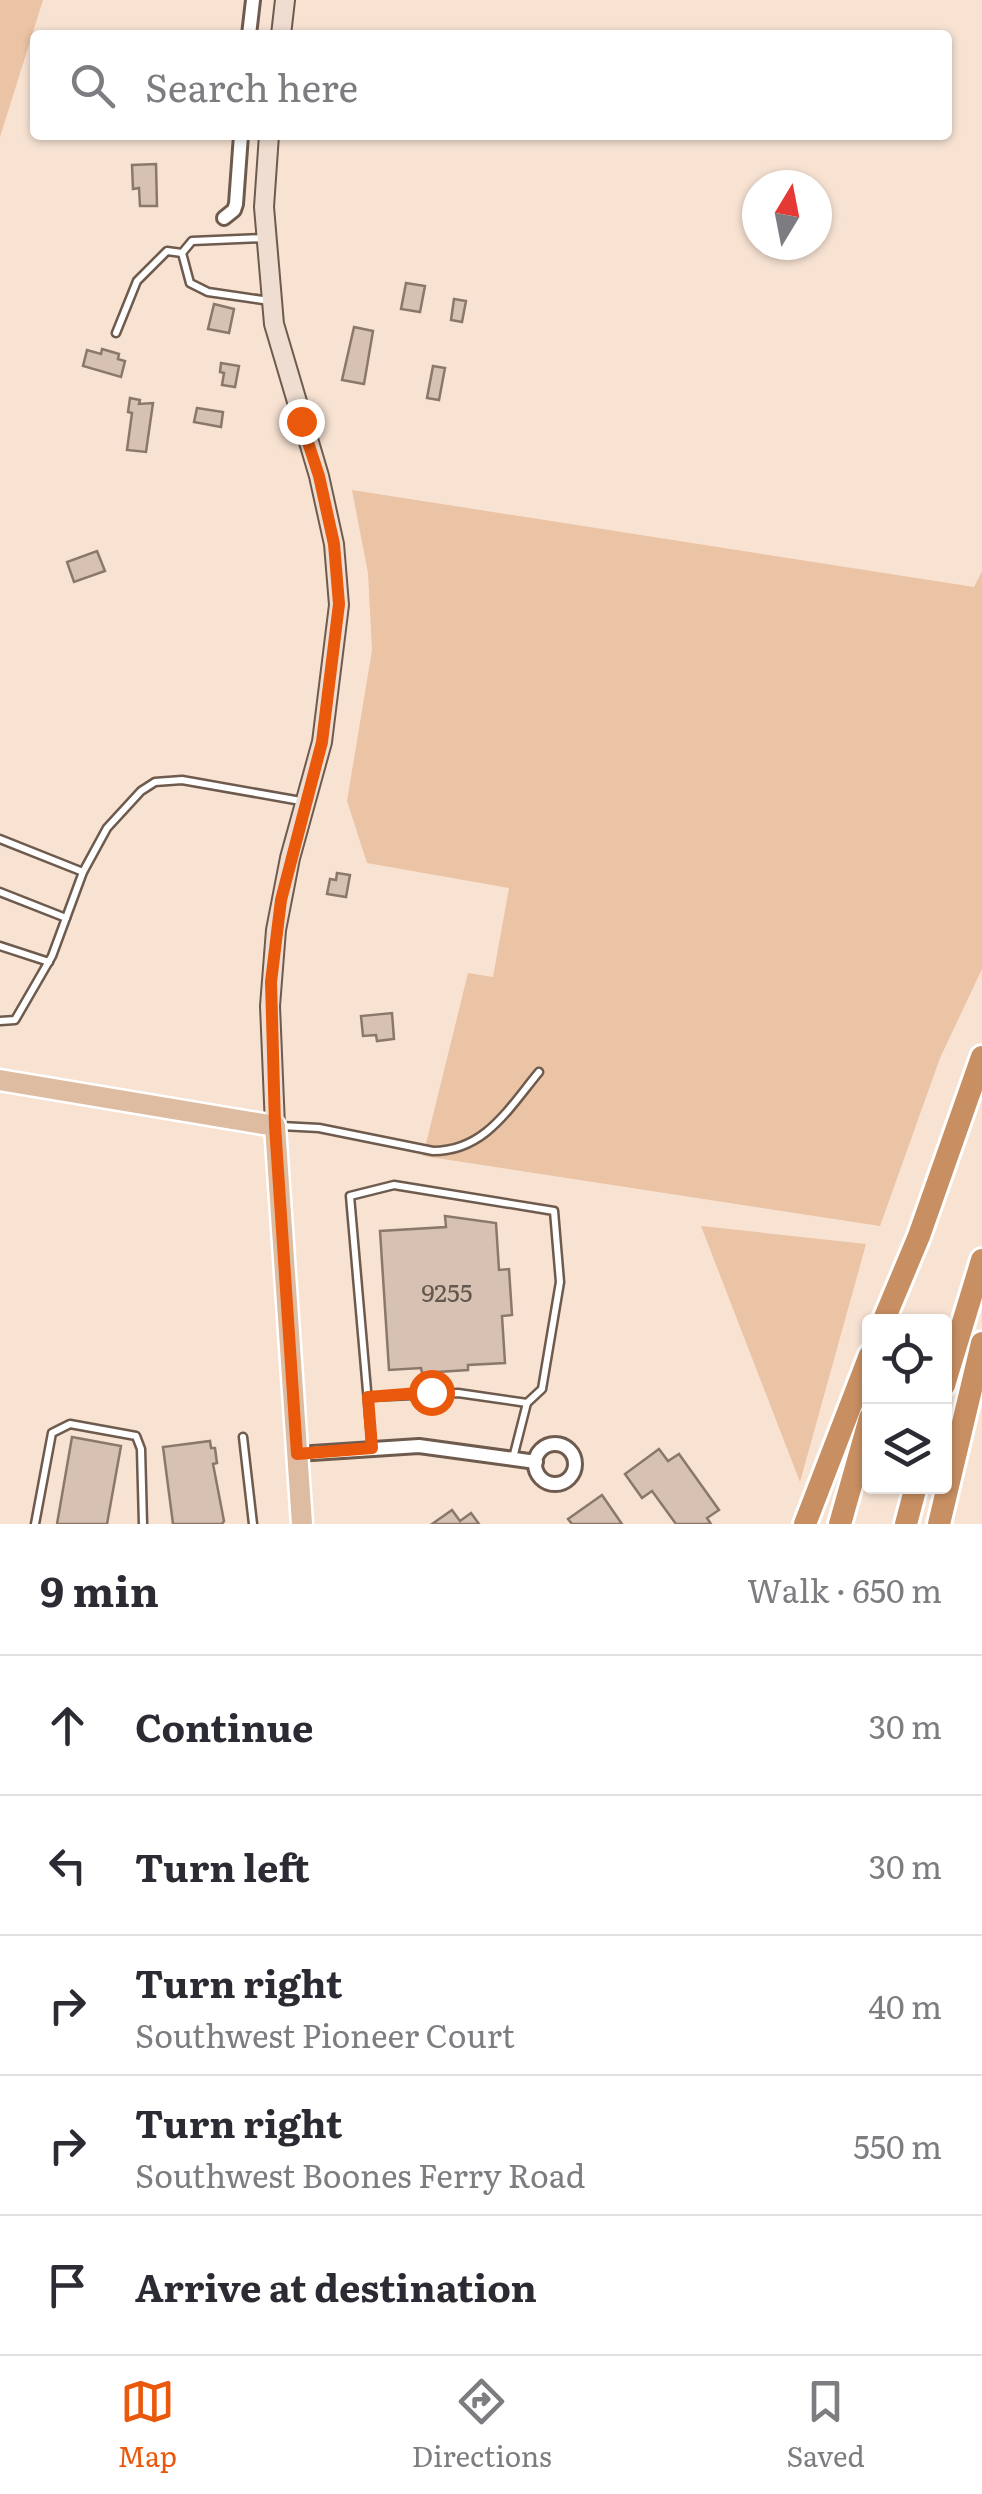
<!DOCTYPE html>
<meta charset="utf-8">
<style>
body{margin:0;font-family:Literata,serif;background:#f7f7f7;color:#2b2b33}
.controls{position:absolute;right:30px;bottom:30px;display:grid;overflow:hidden;border-radius:10px;box-shadow:0 2px 8px #0004}
.controls button{width:90px;height:90px;display:grid;place-items:center;padding:0;border:0;border-bottom:2px solid #e1e1e2;background:#fff;color:#2b2b33;font:50px sans-serif}
.compass{position:absolute;left:742px;top:170px;width:90px;height:90px;border-radius:50%;background:#fff;box-shadow:0 2px 8px #0004;rotate:10deg}
.stop{position:absolute;width:30px;height:30px;margin:-22px;border:8px solid #ea580c;border-radius:50%;background:#fff}
.stop.end{background:#ea580c;border-color:#fff;box-shadow:0 2px 10px #0008}
.list{margin:0;padding:0;list-style:none}
h2{display:flex;justify-content:space-between;align-items:center;height:130px;margin:0;padding:0 40px;font-size:42px}
h2 small{font-size:32px;font-weight:400;color:#7c7c81}
.list li{display:grid;grid-template-columns:65px 1fr auto;gap:30px;align-items:center;box-sizing:border-box;height:140px;padding:0 40px;border-top:2px solid #e1e1e2}
.list b{display:block;font-size:38px;white-space:nowrap}
.list p{margin:0;font-size:32px;white-space:nowrap;color:#7c7c81}
.list em{font-size:32px;font-style:normal;color:#7c7c81}
.icon{flex:none;width:55px;height:55px;fill:none;stroke:currentColor;stroke-width:2;stroke-linecap:round;stroke-linejoin:round}
.map{position:relative;flex:none;width:982px;height:1524px;overflow:hidden}
.search{position:absolute;background:#fff;box-shadow:0 2px 8px #0004;left:30px;right:30px;top:30px;height:110px;display:flex;align-items:center;gap:25px;box-sizing:border-box;padding:0 35px;border-radius:10px;color:#7c7c81;font-size:38px}
.sheet{height:830px;background:#fff}
nav{display:flex;justify-content:space-around;align-items:center;box-sizing:border-box;height:140px;border-top:2px solid #e1e1e2;background:#fff;font-size:28px;color:#7c7c81}
nav a{display:grid;justify-items:center;gap:5px}
nav .on{color:#ea580c}
.map>svg:first-child{display:block}
.green{fill:#ebc3a5}
.building{fill:#d6c1b2;stroke:#8b786a;stroke-width:2.5}
.lines{fill:none;stroke-linecap:round;stroke-linejoin:round}
.service-casing{stroke:#6e5b4e;stroke-width:11}
.minor-casing{stroke:#6e5b4e;stroke-width:18}
.secondary-casing{stroke:#6e5b4e;stroke-width:22}
.primary-casing{stroke:#fff;stroke-width:25}
.motorway-casing{stroke:#fff;stroke-width:28}
.service{stroke:#fff;stroke-width:6}
.minor{stroke:#fff;stroke-width:12}
.secondary{stroke:#eeddd0;stroke-width:18}
.primary{stroke:#debca1;stroke-width:20}
.motorway{stroke:#c88f62;stroke-width:22}
.route{stroke:#ea580c;stroke-width:12}
.labels{text-anchor:middle;stroke-width:9;stroke-linejoin:round;paint-order:stroke}
.number-label{font-size:25px;fill:#63574f}
</style>
<div class="map">
<svg width="982" height="1524" viewBox="0 0 982 1524">
<rect width="100%" height="100%" fill="#f8e3d3"/>
<!-- green -->
<g class="green">
<path d="M0,0H43L0,137Z"/>
<path d="M352,490L974,587L982,571V969L940,1058L880,1226L423,1156L468,973L493,977L509,888L367,863L347,801L372,650L368,573Z"/>
<path d="M701,1226L866,1244L800,1482Z"/>
</g>
<!-- building -->
<g class="building">
<path d="M156,164L157,206H140L139,188L133,189L132,165Z"/>
<path d="M406,283L425,286L420,312L401,309Z"/>
<path d="M454,299L466,301L462,322L451,320Z"/>
<path d="M214,304L234,309L229,333L208,329Z"/>
<path d="M354,327L373,331L364,384L342,380Z"/>
<path d="M102,349L119,354L118,359L125,361L121,377L83,366L87,350L101,354Z"/>
<path d="M221,363L239,366L235,387L222,385L224,373L220,372Z"/>
<path d="M433,366L445,368L439,400L427,398Z"/>
<path d="M130,398L140,400L139,404L153,403L146,452L127,450L132,413L128,412Z"/>
<path d="M197,408L223,412L221,427L194,422Z"/>
<path d="M97,551L105,571L74,582L67,562Z"/>
<path d="M337,873L350,875L346,897L327,894L330,879L336,880Z"/>
<path d="M392,1013L394,1039L377,1041L376,1035L363,1036L361,1016Z"/>
<path d="M445,1216L496,1223L499,1270L509,1269L512,1315L502,1316L505,1363L468,1365V1370L422,1373L421,1368L389,1370L380,1231L446,1227Z"/>
<path d="M72,1437L121,1446L107,1524H57Z"/>
<path d="M210,1441L211,1448H215L217,1463L213,1464L224,1521L222,1524H173L163,1447Z"/>
<path d="M659,1449L668,1461L679,1454L719,1510L707,1518L711,1524H676L652,1491L642,1498L625,1474Z"/>
<path d="M602,1495L622,1524H572L568,1519Z"/>
<path d="M452,1510L460,1521L471,1513L479,1524H432Z"/>
</g>
<g class="lines">
<!-- service casing -->
<g class="service-casing">
<g id="service">
<path d="M265,238L192,241L182,253L190,283L208,292L270,301"/>
<path d="M116,333L137,281L167,251L182,253"/>
<path d="M0,839L83,872"/>
<path d="M0,892L66,918"/>
<path d="M0,946L49,962"/>
<path d="M0,1021L15,1020L52,956L83,872L107,828L141,791L155,782L182,780L301,801"/>
<path d="M281,1126L319,1128L433,1151C485,1151 509,1108 539,1072"/>
<path d="M368,1397L458,1393L527,1403"/>
<path d="M243,1437L253,1524"/>
<path d="M372,1448L350,1196L394,1185L554,1211L560,1282L542,1389L527,1403L513,1458"/>
<path d="M35,1524L52,1433L70,1424L136,1436L141,1449L143,1524"/>
</g>
</g>
<!-- minor casing -->
<g class="minor-casing">
<g id="minor">
<path d="M249,35L253,0"/>
<path d="M224,218L234,210L236,204L241,135"/>
<circle cx="555" cy="1464" r="20"/>
<path d="M297,1454L419,1446L536,1462"/>
</g>
</g>
<!-- secondary casing -->
<g class="secondary-casing">
<g id="secondary">
<path d="M281,35L285,0"/>
<path d="M269,135L264,207L274,324L319,476L334,544L339,605L322,742L290,858L276,930L270,1006L275,1126"/>
</g>
</g>
<!-- primary casing -->
<g class="primary-casing">
<path id="primary" d="M0,1080L275,1126L302,1524"/>
</g>
<!-- motorway casing -->
<g class="motorway-casing">
<g id="motorway">
<path d="M883,1322L919,1236L982,1057"/>
<path d="M944,1385L982,1260"/>
<path d="M805,1524L870,1355"/>
<path d="M840,1524L870,1418"/>
<path d="M906,1524L916,1486"/>
<path d="M939,1524L982,1343"/>
</g>
</g>
<!-- service -->
<use href="#service" class="service"/>
<!-- minor -->
<use href="#minor" class="minor"/>
<!-- secondary -->
<use href="#secondary" class="secondary"/>
<!-- primary -->
<use href="#primary" class="primary"/>
<!-- motorway -->
<use href="#motorway" class="motorway"/>
</g>
<g class="lines">
<!-- route -->
<path class="route" d="M301,421L319,476L334,544L339,604L322,742L281,900L271,982L275,1126L297,1454L372,1448L368,1397L431,1392"/>
</g>
<g class="labels">
<!-- number labels -->
<g class="number-label">
<text x="447" y="1302">9255</text>
</g>
</g>
</svg>
<div class="controls">
<button><svg class="icon" aria-label="locate" viewBox="0 0 24 24"><circle cx="12" cy="12" r="6"/><path d="M12 2v4M12 18v4M2 12h4M18 12h4"/></svg></button>
<button><svg class="icon" aria-label="layers" viewBox="0 0 24 24"><path d="M12 4l9 5-9 5-9-5zM3 14l9 5 9-5"/></svg></button>
</div>
<svg class="compass" viewBox="-18 -18 36 36"><path d="M0-13l5 13h-10z" fill="#e53935"/><path d="M0 13l5-13h-10z" fill="#7c7c81"/></svg>
<div class="stop" style="left:431px;top:1392px"></div>
<div class="stop end" style="left:301px;top:421px"></div>
<div class="search"><svg class="icon" aria-label="search" viewBox="0 0 24 24"><circle cx="10" cy="10" r="6"/><path d="M15 15l6 6"/></svg>Search here</div>
</div>
<section class="sheet">
<h2>9 min<small>Walk · 650 m</small></h2>
<ul class="list">
<li><svg class="icon" aria-label="ahead" viewBox="0 0 24 24"><path d="M12 20V5M6 11l6-6 6 6"/></svg><div><b>Continue</b></div><em>30 m</em></li>
<li><svg class="icon" aria-label="left" viewBox="0 0 24 24"><path d="M17 20v-9H6M10 6l-5 5 5 5"/></svg><div><b>Turn left</b></div><em>30 m</em></li>
<li><svg class="icon" aria-label="right" viewBox="0 0 24 24"><path d="M7 20v-9h11M14 6l5 5-5 5"/></svg><div><b>Turn right</b><p>Southwest Pioneer Court</p></div><em>40 m</em></li>
<li><svg class="icon" aria-label="right" viewBox="0 0 24 24"><path d="M7 20v-9h11M14 6l5 5-5 5"/></svg><div><b>Turn right</b><p>Southwest Boones Ferry Road</p></div><em>550 m</em></li>
<li><svg class="icon" aria-label="arrive" viewBox="0 0 24 24"><path d="M6 21V4h12l-3 4 3 4H6"/></svg><div><b>Arrive at destination</b></div></li>
</ul>
</section>
<nav>
<a class="on"><svg class="icon" aria-label="map" viewBox="0 0 24 24"><path d="M3 6l6-2 6 2 6-2v14l-6 2-6-2-6 2zM9 4v14M15 6v14"/></svg>Map</a>
<a><svg class="icon" aria-label="directions" viewBox="0 0 24 24"><path d="M12 3l9 9-9 9-9-9zM9 14v-3h6M13 9l2 2-2 2"/></svg>Directions</a>
<a><svg class="icon" aria-label="saved" viewBox="0 0 24 24"><path d="M7 4h10v16l-5-4-5 4z"/></svg>Saved</a>
</nav>
